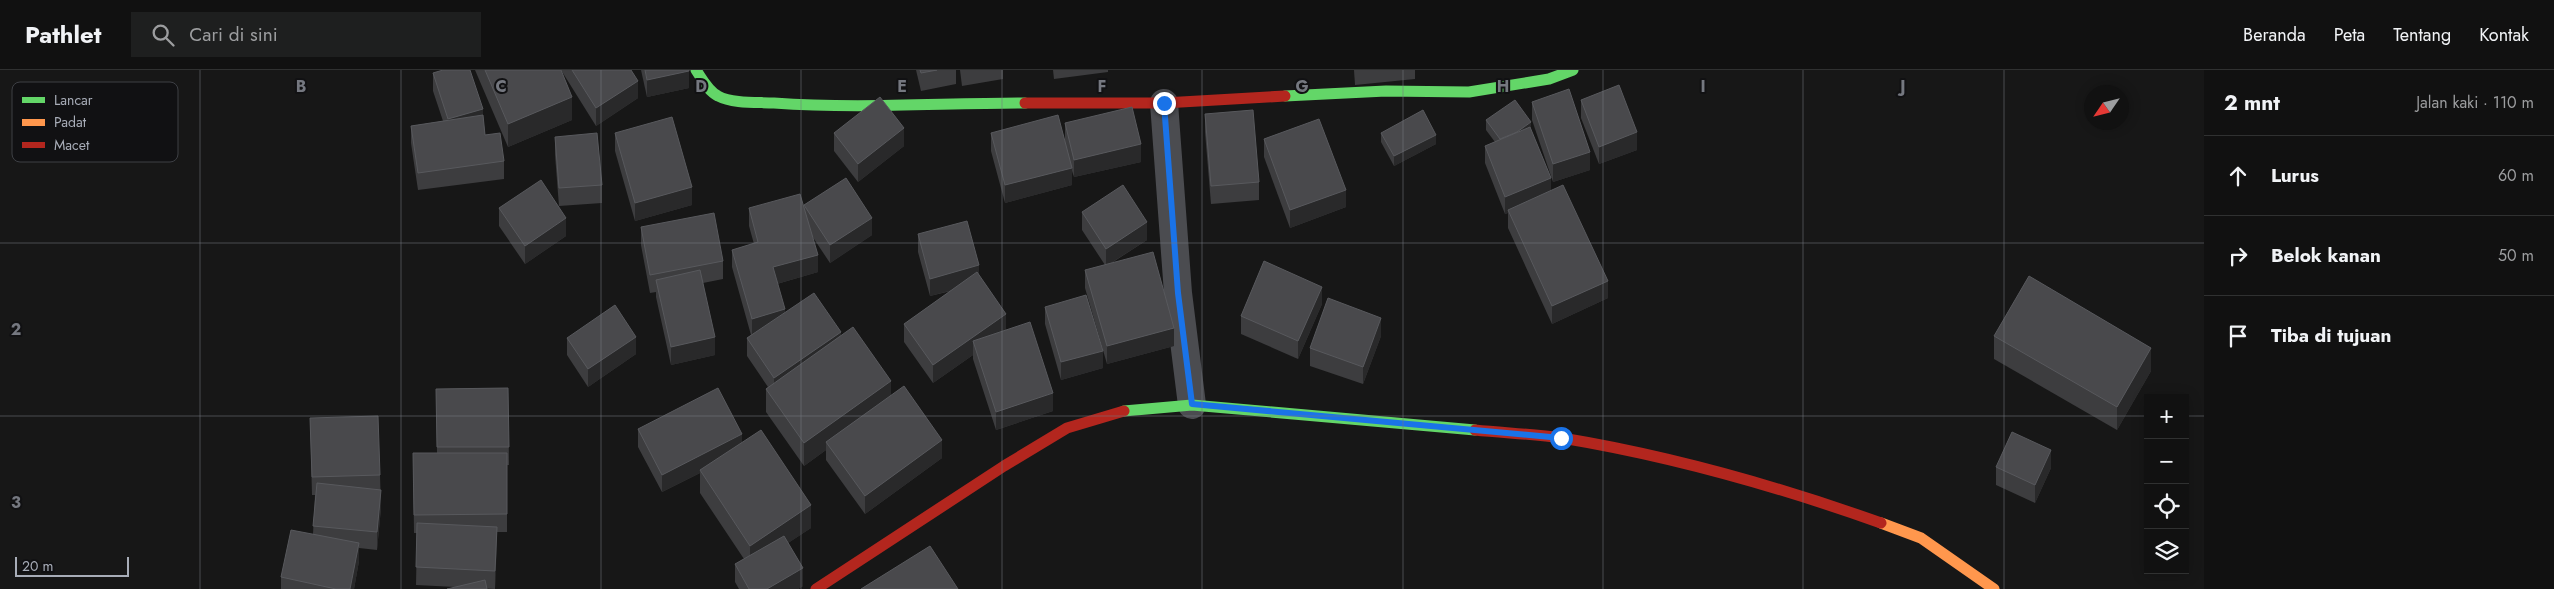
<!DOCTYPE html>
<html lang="id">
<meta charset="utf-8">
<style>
body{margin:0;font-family:Jost,sans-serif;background:#1e1f1f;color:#f1f3f6}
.controls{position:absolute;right:15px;bottom:15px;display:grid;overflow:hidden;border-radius:0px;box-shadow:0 2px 12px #0003}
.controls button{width:45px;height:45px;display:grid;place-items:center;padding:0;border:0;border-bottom:1px solid #303131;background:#111;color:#f1f3f6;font:25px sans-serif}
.compass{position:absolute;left:2084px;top:15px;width:45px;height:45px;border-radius:50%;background:#111;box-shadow:0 2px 12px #0003;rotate:235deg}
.scale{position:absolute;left:15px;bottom:12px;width:114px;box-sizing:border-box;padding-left:5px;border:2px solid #a8adb8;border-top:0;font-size:14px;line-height:18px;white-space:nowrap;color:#a8adb8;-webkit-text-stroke:4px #111113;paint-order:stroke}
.stop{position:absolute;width:15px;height:15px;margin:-11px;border:4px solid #1a73e8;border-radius:50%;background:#fff}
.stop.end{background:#1a73e8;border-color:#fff;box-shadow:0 1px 5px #0008}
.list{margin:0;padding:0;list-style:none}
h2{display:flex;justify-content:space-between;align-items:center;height:65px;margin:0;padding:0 20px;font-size:21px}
h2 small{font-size:16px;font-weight:400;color:#9c9d9f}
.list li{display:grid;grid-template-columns:32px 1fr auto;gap:15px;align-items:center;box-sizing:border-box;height:80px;padding:0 20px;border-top:1px solid #303131}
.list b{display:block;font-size:19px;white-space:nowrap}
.list em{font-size:16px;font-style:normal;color:#9c9d9f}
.icon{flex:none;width:28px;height:28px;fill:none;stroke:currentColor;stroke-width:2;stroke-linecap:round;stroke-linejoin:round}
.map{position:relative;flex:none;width:2204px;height:519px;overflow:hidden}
header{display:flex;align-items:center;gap:30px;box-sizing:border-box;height:70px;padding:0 25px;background:#111;border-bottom:1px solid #303131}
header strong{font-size:24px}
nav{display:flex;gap:28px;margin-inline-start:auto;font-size:18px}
.search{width:350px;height:45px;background:#1e1f1f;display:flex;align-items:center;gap:12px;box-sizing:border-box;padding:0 18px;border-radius:0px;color:#9c9d9f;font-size:19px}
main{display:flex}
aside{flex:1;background:#111}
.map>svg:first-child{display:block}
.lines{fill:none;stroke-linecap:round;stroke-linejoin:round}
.street{stroke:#4b4c50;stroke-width:28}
.fast{stroke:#63d668;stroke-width:11}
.slow{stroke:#ff974d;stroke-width:11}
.jam{stroke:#b3261e;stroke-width:11}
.wall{fill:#3d3d3f}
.shaded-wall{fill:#29292a}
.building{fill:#49494c;stroke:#58595d}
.route{stroke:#1a73e8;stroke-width:6}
.grid{fill:none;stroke:#757880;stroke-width:1;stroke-opacity:0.55}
.key{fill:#111113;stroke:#3e4045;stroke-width:1}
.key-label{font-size:14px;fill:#a8adb8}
.grid-label{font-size:16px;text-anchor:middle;font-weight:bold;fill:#757880;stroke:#111113;stroke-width:4;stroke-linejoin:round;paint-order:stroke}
</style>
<header>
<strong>Pathlet</strong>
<div class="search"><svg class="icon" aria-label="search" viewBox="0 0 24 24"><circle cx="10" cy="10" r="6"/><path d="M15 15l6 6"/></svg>Cari di sini</div>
<nav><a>Beranda</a><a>Peta</a><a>Tentang</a><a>Kontak</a></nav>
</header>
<main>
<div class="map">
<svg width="2204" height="519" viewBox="0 0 2204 519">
<rect width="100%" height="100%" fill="#171717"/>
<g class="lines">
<!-- street -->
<path class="street" d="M1164,33L1178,223L1192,335"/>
<!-- fast -->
<g class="fast">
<path d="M696,0C702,9 708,21 718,26C733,34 758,32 774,33C858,39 941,33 1025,33"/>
<path d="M1285,26L1386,21L1469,22L1549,9L1573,0"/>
<path d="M1124,341L1192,335L1475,360"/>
</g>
<!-- slow -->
<path class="slow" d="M1881,453L1921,468L1994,519"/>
<!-- jam -->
<g class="jam">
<path d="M1025,33H1164L1285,26"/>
<path d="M1475,360C1504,363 1533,364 1562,368C1671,386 1777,416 1881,453"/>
<path d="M816,519L1004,396L1067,358L1124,341"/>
</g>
</g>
<!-- wall -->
<g class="wall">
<path d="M475,0H561L572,50L508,77Z"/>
<path d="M561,0H631L638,28L596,56Z"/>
<path d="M641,0H689V18L647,27Z"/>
<path d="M916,0H956V14L921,21Z"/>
<path d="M960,0H1003V9L962,16Z"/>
<path d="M1053,0H1108V2L1054,9Z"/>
<path d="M1354,0H1415V9L1355,15Z"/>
<path d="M433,3L483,46L485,65L504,91V109L418,120L411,73V56L443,51L433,21Z"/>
<path d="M1581,30L1637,80L1599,94L1581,48Z"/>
<path d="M1532,32L1590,100L1553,112L1532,50Z"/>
<path d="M1205,44L1259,112V130L1211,134L1205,62Z"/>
<path d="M1486,50L1531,60L1551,120L1608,228L1552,254L1508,158V143L1505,144L1485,93V76L1495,72L1486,60Z"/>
<path d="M1065,53L1141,92L1074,107L1072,101V115L1005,133L991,81V63L1065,71Z"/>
<path d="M615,63L692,135L635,151L615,81Z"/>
<path d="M834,63L904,76L858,112L834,81Z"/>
<path d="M1381,63L1436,74L1394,96L1381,72Z"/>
<path d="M555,67L602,115V133L559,136L555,85Z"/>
<path d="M1264,69L1346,137L1290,158L1264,87Z"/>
<path d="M804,136L872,165L830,193L812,166L818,202L777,214L785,242L841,265L942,388L865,444L826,390V380L804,396L766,342V319L768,317L747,286V268L751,265L732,197V180L754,174L749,156V138Z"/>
<path d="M499,138L566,166L525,194L499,156Z"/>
<path d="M1082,142L1147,170L1110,194L1174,276L1107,294L1085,218V200L1105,195L1082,160Z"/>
<path d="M641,157L723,191V209L703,213L715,285L671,295L656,227V222L650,223L641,175Z"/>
<path d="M918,164L979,206L1006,260L1053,341L996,360L973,289V285L933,313L904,272V254L951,221L930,226L918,182Z"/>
<path d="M1322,234L1298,289L1241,264V246Z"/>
<path d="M1045,237L1103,298L1061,310L1045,254Z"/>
<path d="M1381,266L1363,314L1310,296V278Z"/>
<path d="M1994,266L2151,301L2117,360L1994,289Z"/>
<path d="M567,268L636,284L588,317L567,285Z"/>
<path d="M508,318L509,395H507V462H497L495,519L416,515L417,463H414L413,383H437L436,319Z"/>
<path d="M310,348L380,405L381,438L377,480L359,478V491L354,519H281V507L313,464L315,425H312Z"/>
<path d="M638,359L742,372L811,458L788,473L803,516L798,519H739L735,512V494L744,489L700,423V403L662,422L638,377Z"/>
<path d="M1996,397L2051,398L2035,433L1996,415Z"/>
</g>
<!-- shaded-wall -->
<g class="shaded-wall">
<path d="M689,1V18L647,27V10Z"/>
<path d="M638,11V28L596,56V38Z"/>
<path d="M572,27V50L508,77V54Z"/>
<path d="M483,39V56L448,67V49Z"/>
<path d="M1531,52V62L1502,73Z"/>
<path d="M904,58V76L858,112V94Z"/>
<path d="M1637,62V80L1599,94V77Z"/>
<path d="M1436,65V74L1394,96V86Z"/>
<path d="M1141,74V92L1074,107V90Z"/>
<path d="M1590,82V100L1553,112V94Z"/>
<path d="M1072,98V115L1005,133V115Z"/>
<path d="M1551,108V126L1508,140V143L1505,144V127Z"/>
<path d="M692,117V135L635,151V133Z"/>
<path d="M1346,120V137L1290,158V140Z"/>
<path d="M566,148V166L525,194V176Z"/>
<path d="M872,148V165L830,193V175Z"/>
<path d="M1147,152V170L1106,196V179Z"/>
<path d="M818,185V202L773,215V197Z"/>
<path d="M979,195V213L930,226V209Z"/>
<path d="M1608,211V228L1552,254V236Z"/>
<path d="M1322,217V234L1298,289V271Z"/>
<path d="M785,239V257L752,267V249Z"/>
<path d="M1006,244V261L973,271V285L933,313V295Z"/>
<path d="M1381,248V266L1363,314V297Z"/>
<path d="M1174,258V276L1107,294V276Z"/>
<path d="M841,262V280L774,325V308Z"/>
<path d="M636,267V284L588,317V299Z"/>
<path d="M715,267V285L671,295V277Z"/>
<path d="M2151,278V301L2117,360V337Z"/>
<path d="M1103,281V298L1061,310V292Z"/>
<path d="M891,311V334L826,372V380L804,396V373Z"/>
<path d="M1053,323V341L996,360V342Z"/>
<path d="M742,364V381L700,400V403L662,422V405Z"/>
<path d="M942,370V388L865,444V426Z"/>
<path d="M2051,380V398L2035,433V415Z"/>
<path d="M381,420V438L377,480V462Z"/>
<path d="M811,435V458L750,498V476Z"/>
<path d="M497,457V474L495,519V501Z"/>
<path d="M359,473V491L354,519H350Z"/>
<path d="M803,498V516L798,519H767Z"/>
</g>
<!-- building -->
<g class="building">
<path d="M443,0H470L483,39L448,49L433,3Z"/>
<path d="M485,0H561L572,27L508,54Z"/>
<path d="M572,0H631L638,11L596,38Z"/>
<path d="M645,0H689V1L647,10Z"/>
<path d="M920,0H937L921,3Z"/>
<path d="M1619,15L1637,62L1599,77L1581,30Z"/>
<path d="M1569,19L1590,82L1553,94L1532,32Z"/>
<path d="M880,27L904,58L858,94L834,63Z"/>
<path d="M1515,30L1531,52L1517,62L1500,69L1486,50Z"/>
<path d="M1132,37L1141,74L1074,90L1065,53Z"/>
<path d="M1253,40L1259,112L1211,116L1205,44Z"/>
<path d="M1423,40L1436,65L1394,86L1381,63Z"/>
<path d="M483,45L485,65L500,63L504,91L418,103L411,56Z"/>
<path d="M1058,45L1072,98L1005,115L991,63Z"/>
<path d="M672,47L692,117L635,133L615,63Z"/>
<path d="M1319,49L1346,120L1290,140L1264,69Z"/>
<path d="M1530,57L1551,108L1505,127L1485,76Z"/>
<path d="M597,63L602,115L559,118L555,67Z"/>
<path d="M846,108L872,148L830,175L804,135Z"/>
<path d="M541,110L566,148L525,176L499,138Z"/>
<path d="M1123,115L1147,152L1106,179L1082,142Z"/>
<path d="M1563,115L1608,211L1552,236L1508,140Z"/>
<path d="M800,124L818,185L773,197L785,239L752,249L732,180L758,172L749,138Z"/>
<path d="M714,143L723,191L650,205L641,157Z"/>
<path d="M967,151L979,195L930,209L918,164Z"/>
<path d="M1153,182L1174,258L1107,276L1085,200Z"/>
<path d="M1264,191L1322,217L1298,271L1241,246Z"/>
<path d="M700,200L715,267L671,277L656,210Z"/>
<path d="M977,202L1006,244L933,295L904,254Z"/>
<path d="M2029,206L2151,278L2117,337L1994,266Z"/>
<path d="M814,223L841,262L774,308L747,268Z"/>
<path d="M1086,225L1103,281L1061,292L1045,237Z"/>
<path d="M1328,228L1381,248L1363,297L1310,278Z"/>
<path d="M615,235L636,267L588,299L567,268Z"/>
<path d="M1030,252L1053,323L996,342L973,271Z"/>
<path d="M853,257L891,311L804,373L766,319Z"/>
<path d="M904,316L942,370L865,426L826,372Z"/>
<path d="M508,318L509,377H437L436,319Z"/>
<path d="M718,318L742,364L662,405L638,359Z"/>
<path d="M378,346L380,405L312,407L310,348Z"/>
<path d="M761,360L811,435L750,476L700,400Z"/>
<path d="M2012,362L2051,380L2035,415L1996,397Z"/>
<path d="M413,383H507V444L414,445Z"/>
<path d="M317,413L381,420L377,462L313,456Z"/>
<path d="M417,453L497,457L495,501L416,497Z"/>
<path d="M291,460L359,473L350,519H336L281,507Z"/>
<path d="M784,466L803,498L767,519H749L735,494Z"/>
<path d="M930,476L958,519H861Z"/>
<path d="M485,510L487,519H447Z"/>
</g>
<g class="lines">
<!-- route -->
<path class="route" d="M1164,33L1178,223L1192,334L1561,368"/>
</g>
<!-- grid -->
<path class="grid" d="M200,0V519M401,0V519M601,0V519M801,0V519M1002,0V519M1202,0V519M1403,0V519M1603,0V519M1803,0V519M2004,0V519M0,173H2204M0,346H2148M2185,346H2204"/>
<!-- legend -->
<rect x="12" y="12" width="166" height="80" rx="8" class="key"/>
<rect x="22" y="27" width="23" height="6" fill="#63d668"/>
<rect x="22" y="49" width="23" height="7" fill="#ff974d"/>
<rect x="22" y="72" width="23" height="6" fill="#b3261e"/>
<g class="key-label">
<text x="54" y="35">Lancar</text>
<text x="54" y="57">Padat</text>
<text x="54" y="80">Macet</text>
</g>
<g class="grid-label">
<text x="301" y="22">B</text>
<text x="501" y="22">C</text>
<text x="701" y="22">D</text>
<text x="902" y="22">E</text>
<text x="1102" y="22">F</text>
<text x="1302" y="22">G</text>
<text x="1503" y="22">H</text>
<text x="1703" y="22">I</text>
<text x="1903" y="22">J</text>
<text x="16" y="265">2</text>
<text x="16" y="438">3</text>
</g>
</svg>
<div class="controls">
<button>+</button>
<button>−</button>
<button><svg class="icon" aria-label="locate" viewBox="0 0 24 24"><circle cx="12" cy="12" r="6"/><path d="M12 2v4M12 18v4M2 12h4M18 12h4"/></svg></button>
<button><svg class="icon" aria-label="layers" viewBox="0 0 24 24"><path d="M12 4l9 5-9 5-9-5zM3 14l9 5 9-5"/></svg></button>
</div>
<svg class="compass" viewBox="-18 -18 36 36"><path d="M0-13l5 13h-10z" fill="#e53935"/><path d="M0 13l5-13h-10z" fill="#9c9d9f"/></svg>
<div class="scale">20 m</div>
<div class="stop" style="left:1561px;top:368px"></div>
<div class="stop end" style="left:1164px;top:33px"></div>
</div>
<aside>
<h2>2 mnt<small>Jalan kaki · 110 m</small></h2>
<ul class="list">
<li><svg class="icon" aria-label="ahead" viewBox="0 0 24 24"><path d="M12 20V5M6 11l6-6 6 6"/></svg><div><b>Lurus</b></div><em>60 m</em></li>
<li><svg class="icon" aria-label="right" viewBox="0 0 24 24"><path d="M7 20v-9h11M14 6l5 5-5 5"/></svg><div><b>Belok kanan</b></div><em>50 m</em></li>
<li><svg class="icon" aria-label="arrive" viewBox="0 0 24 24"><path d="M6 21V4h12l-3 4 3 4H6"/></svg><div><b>Tiba di tujuan</b></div></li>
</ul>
</aside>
</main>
